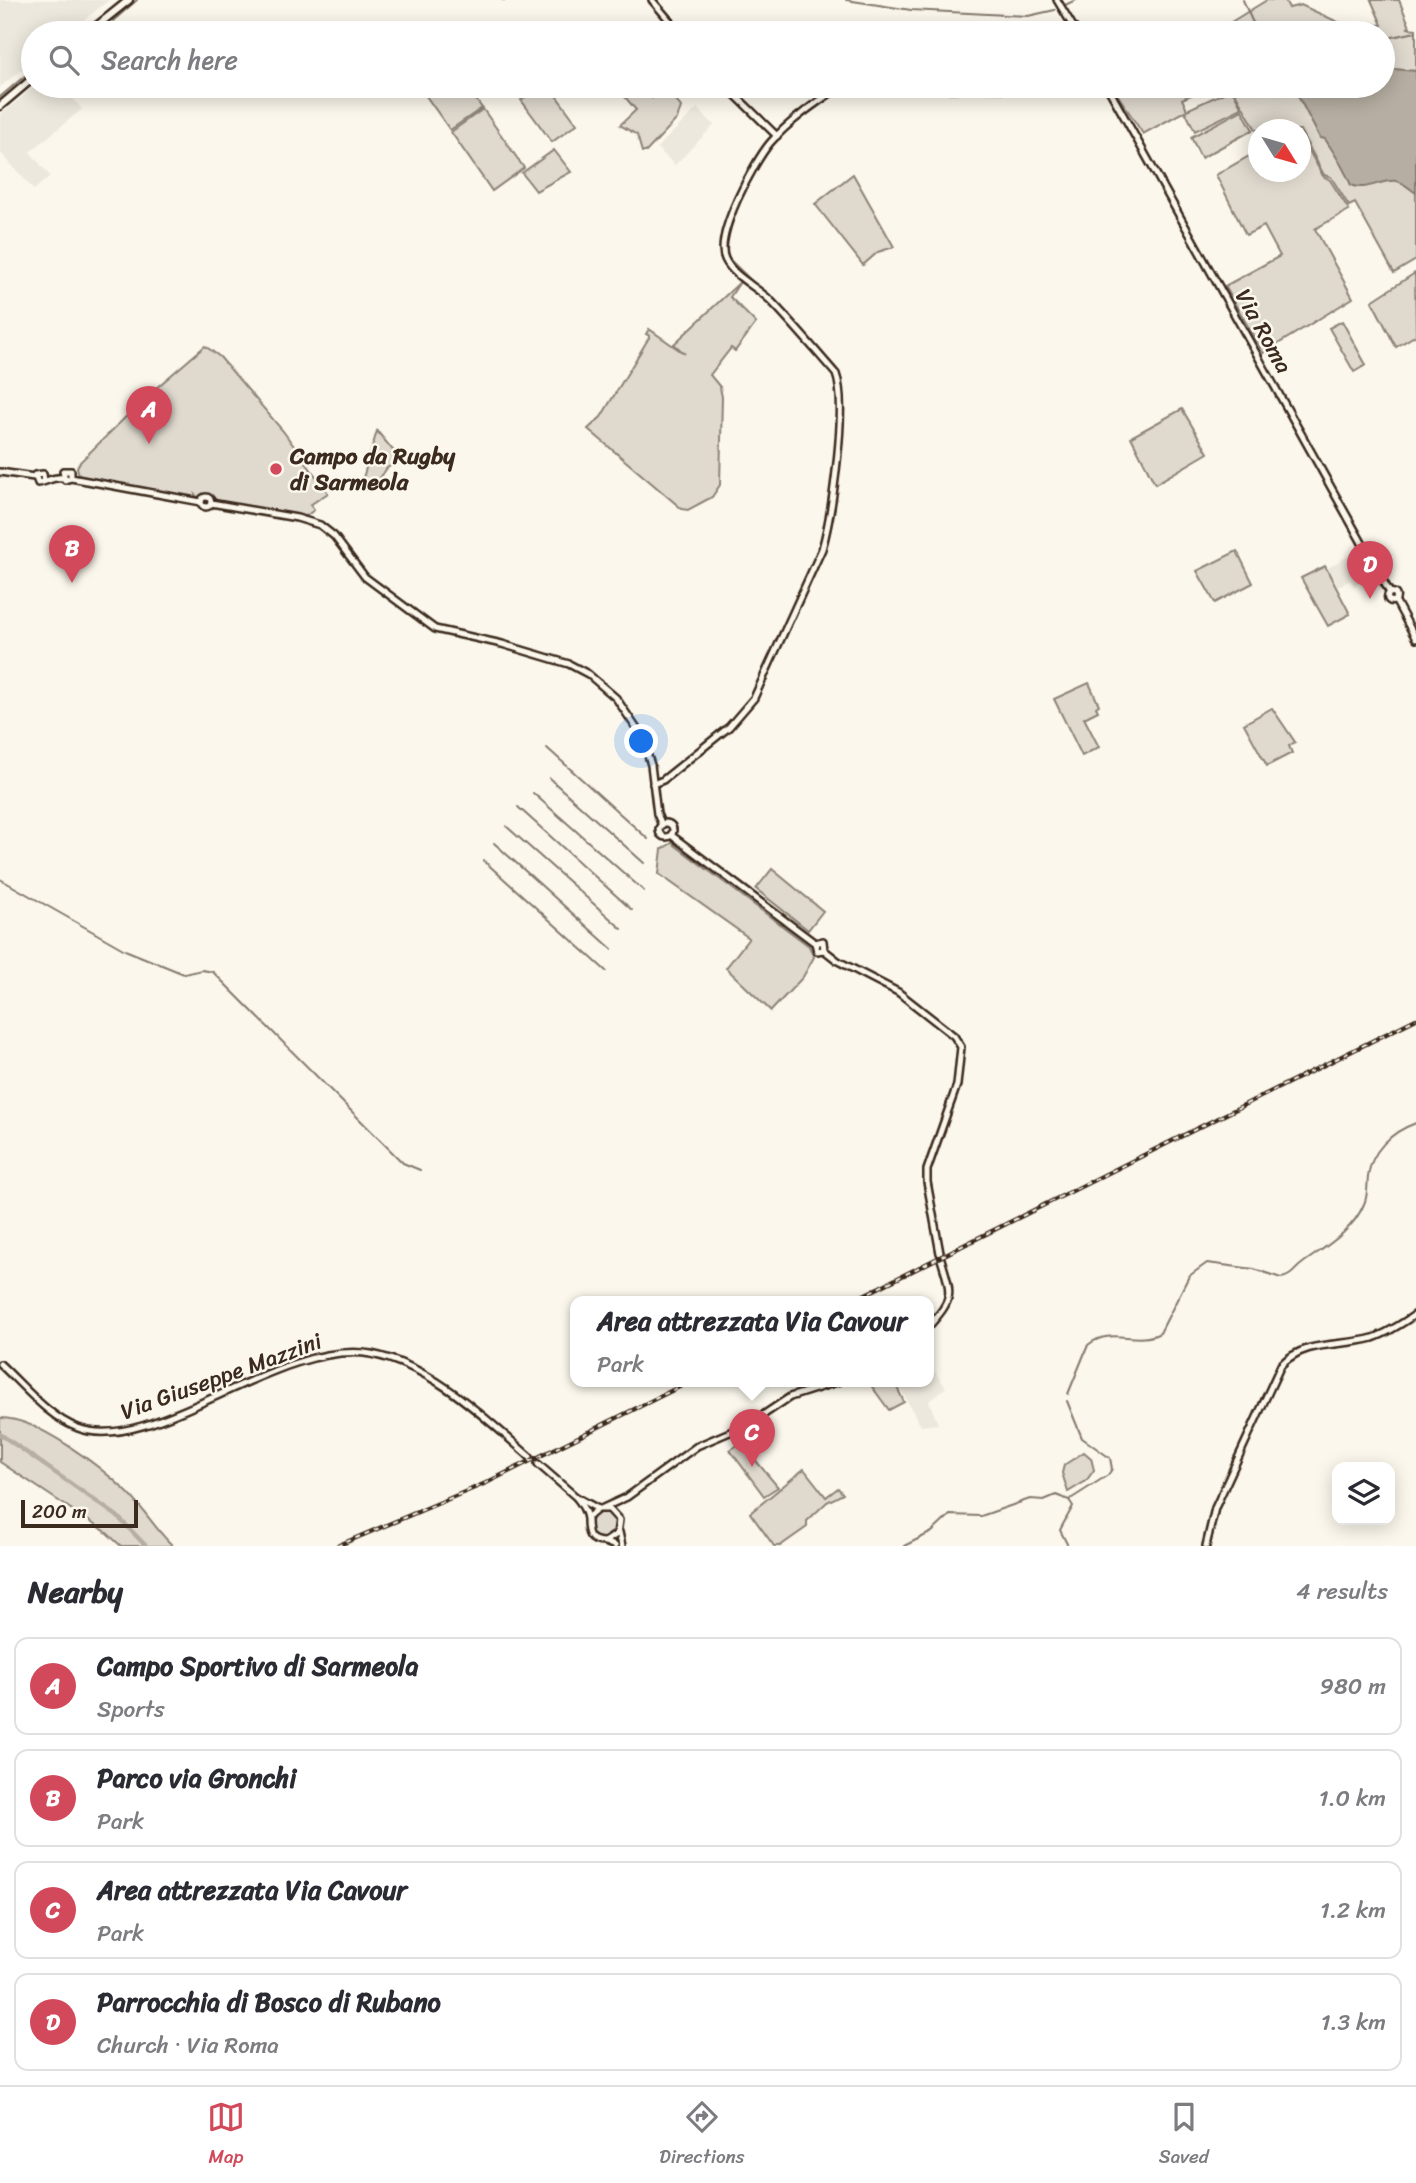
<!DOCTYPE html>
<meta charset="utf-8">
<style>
body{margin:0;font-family:Sriracha,sans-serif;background:#f2f2f3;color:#2b2b33}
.controls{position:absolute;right:21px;bottom:21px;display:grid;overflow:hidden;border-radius:14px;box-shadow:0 4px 18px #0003}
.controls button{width:63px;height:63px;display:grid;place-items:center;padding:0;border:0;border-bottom:2px solid #e1e1e2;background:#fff;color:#2b2b33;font:35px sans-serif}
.compass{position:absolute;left:1248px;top:119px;width:63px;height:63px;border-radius:50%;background:#fff;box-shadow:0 4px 18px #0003;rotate:127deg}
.scale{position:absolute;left:21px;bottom:18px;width:117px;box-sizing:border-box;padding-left:7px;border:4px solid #3b2a1e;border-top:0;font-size:19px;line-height:24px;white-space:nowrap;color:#3b2a1e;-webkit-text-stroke:5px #fbf7ec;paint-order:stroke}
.you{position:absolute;left:642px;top:742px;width:24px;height:24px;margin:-18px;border:5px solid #fff;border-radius:50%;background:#1a73e8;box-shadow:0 0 0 10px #1a73e833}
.badge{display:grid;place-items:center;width:46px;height:46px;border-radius:50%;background:#d1495b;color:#fff;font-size:23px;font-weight:700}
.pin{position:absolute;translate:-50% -58px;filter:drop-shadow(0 2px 4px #0008)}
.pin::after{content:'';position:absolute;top:37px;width:24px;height:21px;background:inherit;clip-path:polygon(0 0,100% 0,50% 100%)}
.popup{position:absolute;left:570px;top:1296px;width:364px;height:91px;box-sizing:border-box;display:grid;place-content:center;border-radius:14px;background:#fff;filter:drop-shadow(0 2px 5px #0005);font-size:23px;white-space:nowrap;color:#7c7c81}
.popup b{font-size:26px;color:#2b2b33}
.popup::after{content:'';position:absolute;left:50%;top:100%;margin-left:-14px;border:14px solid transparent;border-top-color:#fff}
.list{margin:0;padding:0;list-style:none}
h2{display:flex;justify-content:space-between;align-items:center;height:91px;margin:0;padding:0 28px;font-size:30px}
h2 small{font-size:23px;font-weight:400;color:#7c7c81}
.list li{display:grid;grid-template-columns:46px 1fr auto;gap:21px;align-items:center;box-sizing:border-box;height:98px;margin:0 14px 14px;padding:0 14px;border:2px solid #e1e1e2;border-radius:14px}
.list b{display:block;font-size:26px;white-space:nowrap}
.list p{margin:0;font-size:23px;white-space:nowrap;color:#7c7c81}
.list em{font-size:23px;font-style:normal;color:#7c7c81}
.icon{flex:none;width:38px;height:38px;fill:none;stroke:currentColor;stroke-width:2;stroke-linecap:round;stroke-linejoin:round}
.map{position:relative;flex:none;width:1416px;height:1546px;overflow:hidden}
.search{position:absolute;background:#fff;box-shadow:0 4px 18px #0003;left:21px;right:21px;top:21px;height:77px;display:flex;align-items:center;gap:18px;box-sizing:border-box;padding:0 24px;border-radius:38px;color:#7c7c81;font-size:26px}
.sheet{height:539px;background:#fff}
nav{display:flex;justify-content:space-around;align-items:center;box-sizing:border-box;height:98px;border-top:2px solid #e1e1e2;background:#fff;font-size:19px;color:#7c7c81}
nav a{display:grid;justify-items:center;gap:4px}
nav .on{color:#d1495b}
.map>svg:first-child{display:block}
.built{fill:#ede8dd}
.green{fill:#dfd9ce;stroke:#8d8276;stroke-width:2}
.water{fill:#b6aea2;stroke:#85796d;stroke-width:2}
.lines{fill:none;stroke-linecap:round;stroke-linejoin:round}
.stream{stroke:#85796d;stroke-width:2}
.canal{stroke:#b6aea2;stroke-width:4.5}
.tertiary-casing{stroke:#3b2a1e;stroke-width:10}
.secondary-casing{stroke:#3b2a1e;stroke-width:10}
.primary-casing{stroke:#3b2a1e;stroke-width:11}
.tertiary{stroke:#fbf7ec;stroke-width:5}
.secondary{stroke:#fbf7ec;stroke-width:5}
.primary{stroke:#fbf7ec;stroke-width:6}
.rail-casing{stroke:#3b2a1e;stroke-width:4.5}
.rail{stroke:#fbf7ec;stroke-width:2;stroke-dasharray:5;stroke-linecap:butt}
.poi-dot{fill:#d1495b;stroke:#fbf7ec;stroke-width:2.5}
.labels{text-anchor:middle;stroke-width:5;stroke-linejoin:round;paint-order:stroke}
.street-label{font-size:23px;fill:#3b2a1e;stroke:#fbf7ec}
.poi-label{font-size:23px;font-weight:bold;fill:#3b2a1e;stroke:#fbf7ec;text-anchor:start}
</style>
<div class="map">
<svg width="1416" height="1546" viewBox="0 0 1416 1546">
<rect width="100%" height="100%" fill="#fbf7ec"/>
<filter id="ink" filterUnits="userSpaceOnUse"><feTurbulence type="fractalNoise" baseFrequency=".0143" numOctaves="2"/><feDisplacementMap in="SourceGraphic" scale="14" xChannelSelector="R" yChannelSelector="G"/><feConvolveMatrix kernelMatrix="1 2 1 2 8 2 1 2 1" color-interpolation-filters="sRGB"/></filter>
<g filter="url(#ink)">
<!-- built -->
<g class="built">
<path d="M0,0H109L68,33H33V61L0,87Z"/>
<path d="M35,86H62L82,109L30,152L50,176L34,190L0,152V115Z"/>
<path d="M697,108L714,125L675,165L657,148Z"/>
<path d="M1360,549L1374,575L1354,586L1350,580L1338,587L1326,569Z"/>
<path d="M929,1365L946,1387L929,1401L938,1424L921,1426L896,1381H929Z"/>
</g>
<!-- green -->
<g class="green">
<path d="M1267,0H1285L1289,8L1301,5L1340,23L1382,25L1371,0H1399L1410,27L1407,28L1416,29V260L1394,273L1355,203L1349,206L1331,177L1324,175L1300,130H1258V133L1231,86H1383V33H1218L1233,26L1231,22Z"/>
<path d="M419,86H466L482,108L450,130Z"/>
<path d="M541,86H549L577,124L552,142L521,100Z"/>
<path d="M627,86H643L652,98L666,88L681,107L677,119L646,152H642L637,135L620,125L636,110L620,91Z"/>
<path d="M1112,86H1172L1174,89L1176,86H1211L1182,99L1187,110L1232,89L1242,108L1195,131L1185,111L1143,134Z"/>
<path d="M483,109L524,168L492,191L451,132Z"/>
<path d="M1242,110L1253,130L1201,158L1191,137Z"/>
<path d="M1301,136L1323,176L1330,180L1349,210L1315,229L1353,298L1263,353L1225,286L1280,256L1264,226L1246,235L1216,175L1258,151V172H1300Z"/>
<path d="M554,150L571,172L536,191L522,173Z"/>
<path d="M853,174L894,247L878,252L863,265L815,204Z"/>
<path d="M1415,273L1416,335L1396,347L1372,301Z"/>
<path d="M740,282L730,297L756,323L735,351L731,348L710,375L720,387L722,397L720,485L712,497L688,510L682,509L588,429L601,417L650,336L646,334L649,329L685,354L674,344Z"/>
<path d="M1342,321L1366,365L1354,372L1329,328Z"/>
<path d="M205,346L220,357L283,431L328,493L310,505L314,510L306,516L217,501L212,495L198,498L195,494L194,498L79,476L77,467L80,462L148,395Z"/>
<path d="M1182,409L1208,453L1155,484L1131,437Z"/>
<path d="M377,431L401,460L387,468L371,491L360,488Z"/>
<path d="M1237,551L1253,583L1215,603L1197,571Z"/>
<path d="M1325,566L1350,614L1328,626L1301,578Z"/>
<path d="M1089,683L1099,705L1096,707L1098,711L1084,718L1099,747L1082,756L1054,699Z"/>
<path d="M1272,708L1295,742L1289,746L1292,753L1267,766L1244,724Z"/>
<path d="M672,843L809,946L814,957L803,977L771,1011L726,968L749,938L659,874L662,849Z"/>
<path d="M772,869L823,911L808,930L756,889Z"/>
<path d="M879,1381L889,1384L894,1381L904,1402L889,1410L870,1384Z"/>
<path d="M0,1418C37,1417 101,1467 128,1493C144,1509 156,1530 173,1546H121L107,1533L0,1462Z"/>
<path d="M741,1443L778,1487L764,1496L730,1450Z"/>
<path d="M1084,1452L1091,1458L1094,1470L1086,1481L1068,1492L1062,1473L1064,1465Z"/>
<path d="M804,1469L826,1497L838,1488L843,1494L827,1502L807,1521V1527L780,1546H774L750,1513Z"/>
<circle cx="602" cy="1525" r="14"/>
</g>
<!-- water -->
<path class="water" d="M1383,68L1416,71V193C1411,190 1402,181 1396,181C1382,179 1365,192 1351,185C1344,168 1335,154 1325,139L1320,138L1298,96L1303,86L1320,89L1331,86H1383Z"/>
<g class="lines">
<!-- stream -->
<g class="stream">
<path d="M503,0H509"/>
<path d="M846,0L911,10L1028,16L1055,10"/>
<path d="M1243,0L1252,21L1262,33"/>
<path d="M1065,5L1076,0"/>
<path d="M113,21L137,0"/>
<path d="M98,33L106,27"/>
<path d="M1383,39L1416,32"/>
<path d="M0,97L33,69"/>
<path d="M720,257L722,228"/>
<path d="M727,257L758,287"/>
<path d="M835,368L840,374"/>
<path d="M547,748L648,839"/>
<path d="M549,778L644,863"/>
<path d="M533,793L644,891"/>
<path d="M518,807L632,910"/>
<path d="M506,826L622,929"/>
<path d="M494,843L612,949"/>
<path d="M483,860L606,971"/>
<path d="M0,879L125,950L184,974L202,970L213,972L403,1163L420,1170"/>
<path d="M1068,1394L1088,1345C1111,1326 1136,1346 1160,1333L1189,1276L1207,1263L1254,1269L1281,1278C1293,1276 1294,1269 1303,1263C1325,1247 1353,1231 1364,1204C1368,1196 1367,1185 1368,1177C1371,1151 1391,1132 1416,1123"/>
<path d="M904,1546L932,1532L950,1515L981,1516L1030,1499L1044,1500L1056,1495L1069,1500L1108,1475L1112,1469L1110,1458L1082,1438L1067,1401"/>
<path d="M1068,1546L1060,1530L1073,1506L1069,1500"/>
</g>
<!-- canal -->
<path class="canal" d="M0,1434L117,1516L146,1546"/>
<!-- tertiary casing -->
<g class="tertiary-casing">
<g id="tertiary">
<path d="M652,0L680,33"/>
<path d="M1057,0L1077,33"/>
<path d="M726,86L777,136"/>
<path d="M922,86C944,91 961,87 982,88C1003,88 1022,90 1043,86"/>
<path d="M1107,86L1390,593"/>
<path d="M0,472L34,477"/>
<path d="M71,478V471H63L65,480L71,478L201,502"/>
<path d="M44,481L43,474L35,475L38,483C47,482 53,476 63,478"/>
<circle cx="206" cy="502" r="5"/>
<path d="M211,503L297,518L320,525L334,536L365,577L435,629L502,644L569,664L588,674L616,698L641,735L651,765L657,814L662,825"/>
<circle cx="1392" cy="597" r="4.5"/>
<path d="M1395,600L1416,639"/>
<path d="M653,784L663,780L729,727L754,698L822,549C832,514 848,405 836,374C815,350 794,325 772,302C759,288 733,277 725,259C714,236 754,162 770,143C789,121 817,102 841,86"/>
<circle cx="666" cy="830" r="7"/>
<path d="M671,835L815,943L817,951L824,950"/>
<path d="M815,943L823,941L824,950L838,961L898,992L954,1036L961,1047L957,1085L927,1170V1182L940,1253"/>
<path d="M929,1326C954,1298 952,1295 941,1259"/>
<path d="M603,1508L627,1497L697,1446L751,1423L790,1397L840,1381"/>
<path d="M1206,1546L1215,1508L1281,1365C1306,1339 1341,1347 1373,1338C1388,1333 1403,1323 1416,1314"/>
</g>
</g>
<!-- secondary casing -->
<g class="secondary-casing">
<g id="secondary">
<path d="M0,1364C23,1385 48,1417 78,1428C152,1456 279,1338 371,1354C433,1366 484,1417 530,1457"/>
<path d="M538,1464L576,1497L598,1509"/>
<path d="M576,1497C580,1502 586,1511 587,1519C587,1533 588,1542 605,1542L617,1534L619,1520L609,1509H598L587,1518"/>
<path d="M619,1532L622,1546"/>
<path d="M605,1542L615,1546"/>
</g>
</g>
<!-- primary casing -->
<g class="primary-casing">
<g id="primary">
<path d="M88,33L129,0"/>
<path d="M0,106L33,78"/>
</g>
</g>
<!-- tertiary -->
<use href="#tertiary" class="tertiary"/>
<!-- secondary -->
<use href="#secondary" class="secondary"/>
<!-- primary -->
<use href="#primary" class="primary"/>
<!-- rail casing -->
<g class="rail-casing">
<g id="rail">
<path d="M852,1301L1416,1019"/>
<path d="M337,1546L486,1483L691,1381"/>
</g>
</g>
<!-- rail -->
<use href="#rail" class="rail"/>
</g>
</g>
<!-- markers -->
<circle class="poi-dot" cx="276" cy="469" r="7"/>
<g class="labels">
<!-- street labels -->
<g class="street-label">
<text transform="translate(1264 331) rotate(61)" y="8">Via Roma</text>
<text transform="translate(221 1376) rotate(-20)" y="8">Via Giuseppe Mazzini</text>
</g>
<!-- poi labels -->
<g class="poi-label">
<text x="290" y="464">Campo da Rugby<tspan x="290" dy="26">di Sarmeola</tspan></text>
</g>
</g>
</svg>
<div class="controls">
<button><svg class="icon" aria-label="layers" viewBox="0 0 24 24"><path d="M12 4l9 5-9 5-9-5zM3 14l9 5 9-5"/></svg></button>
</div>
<svg class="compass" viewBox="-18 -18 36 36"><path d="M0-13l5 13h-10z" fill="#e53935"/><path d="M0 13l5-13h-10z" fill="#7c7c81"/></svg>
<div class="scale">200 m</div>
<div class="you"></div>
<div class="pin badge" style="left:149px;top:444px">A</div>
<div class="pin badge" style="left:72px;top:583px">B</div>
<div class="pin badge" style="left:752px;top:1467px">C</div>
<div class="popup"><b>Area attrezzata Via Cavour</b>Park</div>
<div class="pin badge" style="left:1370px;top:599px">D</div>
<div class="search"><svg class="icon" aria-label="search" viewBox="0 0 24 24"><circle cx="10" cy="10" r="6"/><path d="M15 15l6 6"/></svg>Search here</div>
</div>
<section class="sheet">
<h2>Nearby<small>4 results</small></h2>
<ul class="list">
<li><span class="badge">A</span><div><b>Campo Sportivo di Sarmeola</b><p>Sports</p></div><em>980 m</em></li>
<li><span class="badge">B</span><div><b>Parco via Gronchi</b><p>Park</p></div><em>1.0 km</em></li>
<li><span class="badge">C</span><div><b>Area attrezzata Via Cavour</b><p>Park</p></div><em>1.2 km</em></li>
<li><span class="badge">D</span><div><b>Parrocchia di Bosco di Rubano</b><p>Church · Via Roma</p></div><em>1.3 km</em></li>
</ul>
</section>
<nav>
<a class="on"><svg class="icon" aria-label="map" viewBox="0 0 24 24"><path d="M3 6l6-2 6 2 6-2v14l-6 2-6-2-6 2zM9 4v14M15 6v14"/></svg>Map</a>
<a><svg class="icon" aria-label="directions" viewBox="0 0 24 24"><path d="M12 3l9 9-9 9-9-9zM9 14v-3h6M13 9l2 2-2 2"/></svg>Directions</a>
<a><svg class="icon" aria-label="saved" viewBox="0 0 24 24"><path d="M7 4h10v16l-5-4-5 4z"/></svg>Saved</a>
</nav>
